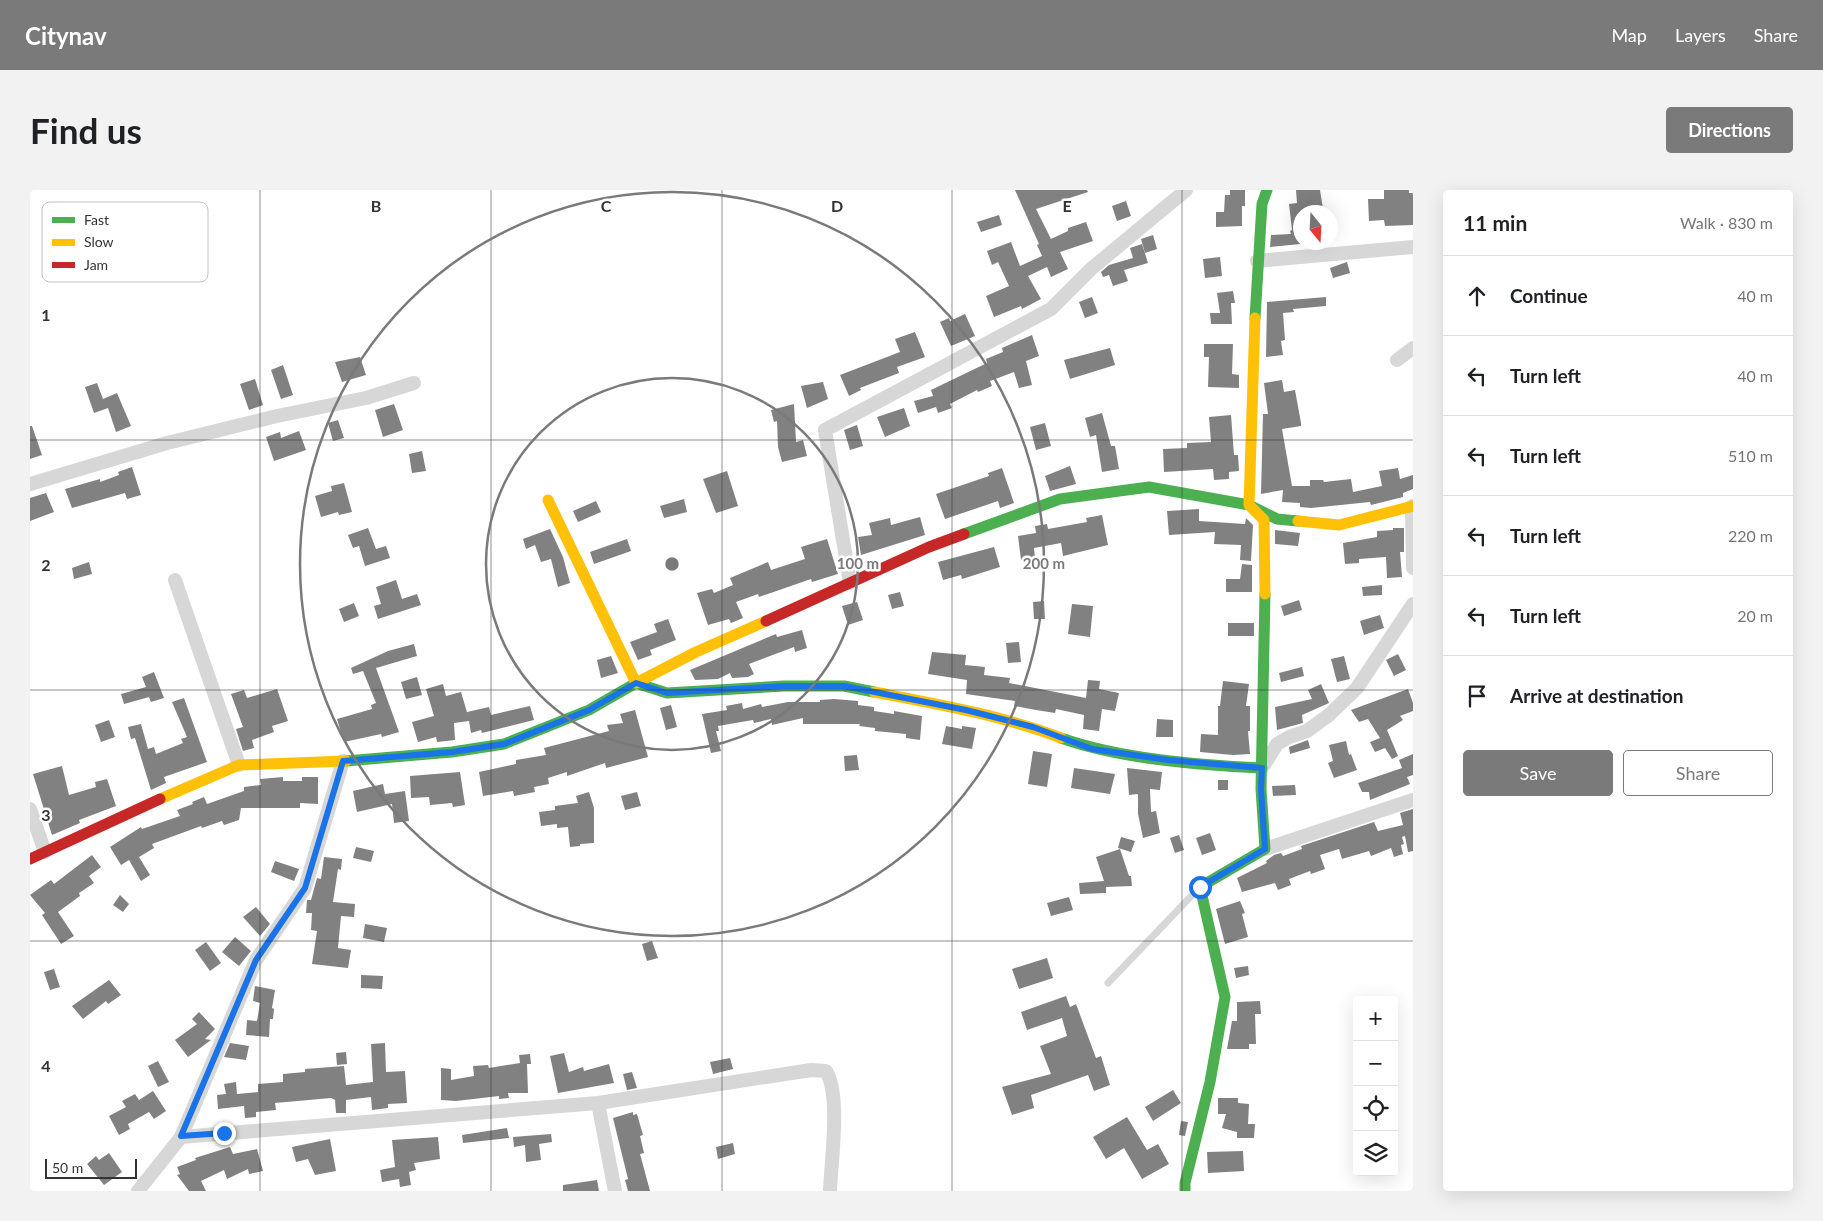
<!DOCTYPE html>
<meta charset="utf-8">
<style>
body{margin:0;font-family:Lato,sans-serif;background:#f2f2f2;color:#202124}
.controls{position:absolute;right:15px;bottom:15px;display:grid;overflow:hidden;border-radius:5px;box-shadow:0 5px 20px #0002}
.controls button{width:45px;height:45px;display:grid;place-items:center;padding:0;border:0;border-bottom:1px solid #e0e0e0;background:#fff;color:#202124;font:25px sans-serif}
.compass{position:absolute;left:1263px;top:15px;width:45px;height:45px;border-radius:50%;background:#fff;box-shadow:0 5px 20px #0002;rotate:162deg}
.scale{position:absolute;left:15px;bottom:12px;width:92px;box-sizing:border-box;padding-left:5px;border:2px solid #333;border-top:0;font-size:14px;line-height:18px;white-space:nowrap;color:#333;-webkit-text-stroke:4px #fff;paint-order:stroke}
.stop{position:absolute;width:15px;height:15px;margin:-11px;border:4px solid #1a73e8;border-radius:50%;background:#fff}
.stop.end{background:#1a73e8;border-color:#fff;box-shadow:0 1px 5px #0008}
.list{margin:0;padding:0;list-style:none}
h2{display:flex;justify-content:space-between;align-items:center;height:65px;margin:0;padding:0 20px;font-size:21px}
h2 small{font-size:16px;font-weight:400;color:#757577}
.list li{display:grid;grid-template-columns:32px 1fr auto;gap:15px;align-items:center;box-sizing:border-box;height:80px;padding:0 20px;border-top:1px solid #e0e0e0}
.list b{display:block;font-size:19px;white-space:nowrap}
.list em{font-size:16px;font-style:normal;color:#757577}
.actions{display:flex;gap:10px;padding:15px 20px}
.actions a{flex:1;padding:11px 0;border:1px solid #7a7a7a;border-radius:5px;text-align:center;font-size:18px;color:#7a7a7a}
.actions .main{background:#7a7a7a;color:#fff}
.icon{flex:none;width:28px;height:28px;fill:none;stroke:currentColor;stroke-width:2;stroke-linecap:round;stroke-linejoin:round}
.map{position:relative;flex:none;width:1383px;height:1001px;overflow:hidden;border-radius:5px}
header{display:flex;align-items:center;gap:30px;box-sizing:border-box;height:70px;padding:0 25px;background:#7a7a7a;color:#fff}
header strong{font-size:24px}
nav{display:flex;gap:28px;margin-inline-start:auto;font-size:18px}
.intro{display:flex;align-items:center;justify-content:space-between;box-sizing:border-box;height:120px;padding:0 30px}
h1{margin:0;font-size:35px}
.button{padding:12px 22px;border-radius:5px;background:#7a7a7a;color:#fff;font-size:18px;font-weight:700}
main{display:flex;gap:30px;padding:0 30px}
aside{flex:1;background:#fff;border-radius:5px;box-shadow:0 5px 20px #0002}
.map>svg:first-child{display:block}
.building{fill:#818181}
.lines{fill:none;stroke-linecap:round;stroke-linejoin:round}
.lane{stroke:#d7d7d7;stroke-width:7}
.street{stroke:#d7d7d7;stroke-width:14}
.fast{stroke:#4caf50;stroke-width:11}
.slow{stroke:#ffc107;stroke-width:11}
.jam{stroke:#c62828;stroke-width:11}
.route{stroke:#1a73e8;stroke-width:6}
.grid{fill:none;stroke:#333;stroke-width:1;stroke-opacity:0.55}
.ring{fill:none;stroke:#7a7a7a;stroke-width:2.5}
.key{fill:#fff;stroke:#c2c2c2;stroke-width:1}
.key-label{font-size:14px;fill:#333}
.grid-label{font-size:16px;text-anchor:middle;font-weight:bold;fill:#333;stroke:#fff;stroke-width:5;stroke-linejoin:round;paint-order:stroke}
.centre{fill:#7a7a7a;stroke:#fff;stroke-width:2.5}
.ring-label{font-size:15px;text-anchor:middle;font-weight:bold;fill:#7a7a7a;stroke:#fff;stroke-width:5;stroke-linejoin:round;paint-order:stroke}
</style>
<header>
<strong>Citynav</strong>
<nav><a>Map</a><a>Layers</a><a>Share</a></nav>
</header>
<div class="intro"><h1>Find us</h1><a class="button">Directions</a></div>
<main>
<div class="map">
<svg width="1383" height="1001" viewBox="0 0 1383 1001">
<rect width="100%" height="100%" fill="#fff"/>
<!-- building -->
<g class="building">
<path d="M985,0H1057L1058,2L1006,19L1021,49L1038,41V38L1056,32L1063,51L1030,62L1038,79L1021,87L1017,77L998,86L1011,109L992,119L991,116L964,127L956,106L979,96L968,72L962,75L957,61L981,52L990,76L1012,66L1007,55L1009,54Z"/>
<path d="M1200,0H1215V16H1212V36L1186,37V22H1194L1195,5H1200Z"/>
<path d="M1266,0H1290L1293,19L1270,22V54L1240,57L1241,45L1261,44L1260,41L1262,40L1259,14L1267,13Z"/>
<path d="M1354,0H1379V3H1383V35L1355,36L1354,30L1339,31L1338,9H1354Z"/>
<path d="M1096,11L1101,26L1087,31L1082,16Z"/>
<path d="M969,25L972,35L951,42L947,32Z"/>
<path d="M1123,45L1127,59L1115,63L1111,49Z"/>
<path d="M1112,54L1118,73L1094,80L1098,91L1083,96L1079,85L1073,87L1071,82L1079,75L1103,68L1100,58Z"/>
<path d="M1190,67L1192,86L1175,88L1173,69Z"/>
<path d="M1317,72L1320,83L1303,88L1300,78Z"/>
<path d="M1203,101L1205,113H1201L1202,134H1181L1180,123H1190L1187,103Z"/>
<path d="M1062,107L1068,123L1055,128L1049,112Z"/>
<path d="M1296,107V116L1263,119L1264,122L1253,123L1255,150L1251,151L1253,165L1236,167L1237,112Z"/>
<path d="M935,124L945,146L921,156L910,132L919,128L920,131Z"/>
<path d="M885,142L895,167L867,177L869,183L830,198L831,200L819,206L810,185L870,162L865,149Z"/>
<path d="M1002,145L1009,166L996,171L1002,195L989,198L984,182L960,191L962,196L948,202L947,200L920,214L922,218L908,223L906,217L888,223L884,211L903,206L901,200L957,173L956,169L973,162L972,158Z"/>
<path d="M1174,154H1203L1202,184L1209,185V198L1178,197L1179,167H1174Z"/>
<path d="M1080,158L1085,175L1040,189L1034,170Z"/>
<path d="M330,167L336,185L312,192L305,172Z"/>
<path d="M253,175L263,205L251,209L241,180Z"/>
<path d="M225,189L233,215L219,220L210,194Z"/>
<path d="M1252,190L1254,202L1265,200L1271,233V236L1252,239L1262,296H1280V290H1293L1294,292L1321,289L1323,302L1352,296L1349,281L1368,278L1370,289L1383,285V299L1373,303V307L1341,315L1340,312L1281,318L1270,317V313L1252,312L1253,300L1231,304L1233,224H1238L1234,193Z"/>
<path d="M793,192L798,209L777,218L771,196Z"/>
<path d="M67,193L73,209L87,203L101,236L86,242L78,218L64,223L55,197Z"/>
<path d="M364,214L373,240L353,247L345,220Z"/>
<path d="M764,214L766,252L773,250L777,266L752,272L748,257L747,231L744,232L741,220Z"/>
<path d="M874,218L880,236L855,247L847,227Z"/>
<path d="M1072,223L1081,256H1085L1089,279L1072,282L1066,245L1060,247L1055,228Z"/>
<path d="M1201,225L1204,265H1208L1209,281L1199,282V289L1184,290L1183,279L1134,282L1133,259L1157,258V253L1181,252L1179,227Z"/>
<path d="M308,230L314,248L303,251L298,233Z"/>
<path d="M1015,233L1021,256L1006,260L1000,237Z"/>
<path d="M827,235L833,256L820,260L814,240Z"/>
<path d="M0,236H2L12,265L0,269Z"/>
<path d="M269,241L276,260L244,271L236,247L250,242L251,248Z"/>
<path d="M392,261L396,281L382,283L379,264Z"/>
<path d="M1040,276L1046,294L1020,301L1015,286Z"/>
<path d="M102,277L111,305L97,309L95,303L42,318L35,299L70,289V292L89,285L88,282Z"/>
<path d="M972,278L984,313L970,318L968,311L915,329L906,304L959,286L958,283Z"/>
<path d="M697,281L708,316L686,323L673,289Z"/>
<path d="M314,293L322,322L309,325L308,322L291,327L285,306L302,301L301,296Z"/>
<path d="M16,303L24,322L0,331V308Z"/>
<path d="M654,309L657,322L634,328L630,316Z"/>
<path d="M566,311L571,322L548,332L543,321Z"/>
<path d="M1169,319V331L1215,334L1216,328L1223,335L1221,371L1210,370L1211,355L1184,354L1185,342L1139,345L1137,321Z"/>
<path d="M1072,325L1078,355L1033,366L1031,353L1004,358L1005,368L991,370L988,346L1006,343L1005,336L1017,334L1018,339L1057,332L1056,328Z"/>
<path d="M890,327L895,345L831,365L828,347L842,345L839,333L860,328L861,335Z"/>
<path d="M338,338L346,359L356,356L360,368L335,376L329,356L323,358L318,345Z"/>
<path d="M1363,338H1374V362H1370L1372,387L1357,388L1356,367L1329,369V373L1315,374L1313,353L1347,347V341L1363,340Z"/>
<path d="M520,339L533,367L540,393L528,397L521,369L511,372L505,355L496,359L493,349Z"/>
<path d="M1245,340L1270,343L1268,356L1245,354Z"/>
<path d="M597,349L601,361L564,374L560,362Z"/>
<path d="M797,349L808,384L782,392L781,389L729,407L728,404L706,412L713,428L701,433L699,429L678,435L667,403L682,399L684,403L703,395L700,388L738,372L741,380L775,369L771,357Z"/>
<path d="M964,357L970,377L932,389L931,385L913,390L908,372Z"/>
<path d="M59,372L62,384L44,389L42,378Z"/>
<path d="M1212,374L1222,375V402H1196V389H1210Z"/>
<path d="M366,390L372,409L387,404L391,415L348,429L344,416L351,414L346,397Z"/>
<path d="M1352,395V405L1333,406L1332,397Z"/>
<path d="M870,402L874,416L862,419L858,405Z"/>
<path d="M1269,410L1272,420L1254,426L1251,416Z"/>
<path d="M1014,411L1015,429H1004L1003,412Z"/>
<path d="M827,412L833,430L818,435L812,416Z"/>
<path d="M324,413L329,426L314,432L309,419Z"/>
<path d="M1042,414L1063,416L1060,447L1038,444Z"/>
<path d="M1350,425L1354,438L1334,445L1330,431Z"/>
<path d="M638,429L646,450L620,460L622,465L608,470L600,452L627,442L624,434Z"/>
<rect x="1198" y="433" width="26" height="13"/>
<path d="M772,440L777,458L765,462L764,457L719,474L724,484L718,487L702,488L700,483L688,489L665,490L660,480L746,444L747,447Z"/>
<path d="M989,452L991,472L978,473L976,453Z"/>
<path d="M384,454L387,466L346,478L369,542L352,547L351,544L314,552L307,529L342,519L341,515L346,513L333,481L323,484L321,478L358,461Z"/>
<path d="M902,462L936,465L935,475L955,477L954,485L980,488L979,493L1056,508L1058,490L1070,491L1069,499L1089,503L1085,521L1072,519L1069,541L1053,539L1054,525L1026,519L1025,523L1006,520L984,516L985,511L936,504L937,490L898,484Z"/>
<path d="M1368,464L1376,480L1364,486L1356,470Z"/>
<path d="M581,466L588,483L571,488L567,470Z"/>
<path d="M1314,466L1320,489L1307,492L1301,469Z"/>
<path d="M1272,477L1274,486L1251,492L1249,483Z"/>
<path d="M124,482L134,508L121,512L119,507L94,514L91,504L116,497L112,487Z"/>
<path d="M387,487L392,505L376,509L371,492Z"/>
<path d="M1193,491L1219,494L1216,516H1220V541H1218L1220,564L1203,565L1170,562L1171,544L1188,545V516H1190Z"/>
<path d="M413,494L416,506L431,502L439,529L437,522L459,517L461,525L500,516L504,530L452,543L451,540L441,543L439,531L424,533L425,550L407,552L406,547L388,552L382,532L404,526L396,499Z"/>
<path d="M1291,494L1299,513L1272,525L1273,533L1247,540L1245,517L1282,509L1278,500Z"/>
<path d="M247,499L258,531L242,536L244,542L222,550L224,558L213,561L206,539L213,537L201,504L214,500L217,508Z"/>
<path d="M1378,499L1383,513V521L1370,526L1373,530L1357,540L1368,566L1362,569L1355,558L1345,562L1340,552L1350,548L1338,529L1329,532L1321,520Z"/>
<path d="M154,508L177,572L134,587L136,593L121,600L105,548L101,549L98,537L111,534L118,559L124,557L126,564L153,553L151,549L157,547L142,512Z"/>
<path d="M804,509L828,511V515L844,517V521L864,524V521L892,526L890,550L876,548V544L845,541V538L829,536L830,534H773V528L742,535L741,529L724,533L723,530L688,536L689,541H686L691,561L681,563L672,524L697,520L696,516L712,513L713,519L731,514L732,517L758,512H790V510Z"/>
<path d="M641,515L647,537L636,540L630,518Z"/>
<path d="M605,520L618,567L576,578L575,573L537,586V582L518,588L519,594L504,597L505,602L484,606L483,601L453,606L449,582L486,574V570L516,565L514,558L579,541L577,535L593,533L590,524Z"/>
<path d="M1127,529L1143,530V547H1126Z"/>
<path d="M79,530L85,547L71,552L65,535Z"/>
<path d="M916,536L932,539V536L946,538L942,559L912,554Z"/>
<path d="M1278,550L1280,558L1260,564L1259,557Z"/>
<path d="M1316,551L1319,565L1321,564L1327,580L1304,588L1298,573L1303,571L1299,555Z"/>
<path d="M1003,561L1022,564L1017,597L998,594Z"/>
<path d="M1383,564V585L1377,587L1380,594L1340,610L1339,602H1332L1328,593L1372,578L1369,570Z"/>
<path d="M827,565L829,580L815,581L814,566Z"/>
<path d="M32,576L39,605L66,597L65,592L77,589L86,616L49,630L50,633L22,645L3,584Z"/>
<path d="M1044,578L1085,584L1080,604L1041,598Z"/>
<path d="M1097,578L1132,582L1130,600L1120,599L1121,622L1126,621L1130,643L1113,648L1108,624V604L1099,605Z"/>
<path d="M430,582L435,615L423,617L422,613L400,615L399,607L381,608L380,586Z"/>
<path d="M253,587V591H272V587H288V614L270,613V618H211L209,630L194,635L192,631L172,638L171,636L122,654L124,658L109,667L120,685L111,691L99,670L91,675L80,657L111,637L112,639L150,626L147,620L163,614L162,612L174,607L177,614L214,601V597L231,595L230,589Z"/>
<rect x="1188" y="590" width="10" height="10"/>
<path d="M353,594L355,604L375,601L379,631L364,633L362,614L327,622L323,601Z"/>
<path d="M1265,595L1266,605L1243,606L1242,596Z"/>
<path d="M559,602L564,618V653L550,654V656L540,657L538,637L527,638V634L511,636L509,622L525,620V616L548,613L546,606Z"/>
<path d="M607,602L611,616L595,620L591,606Z"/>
<path d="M1383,619V661L1378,662L1375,646L1372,647L1374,654L1371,655L1373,664L1364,667L1361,658L1341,666L1339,661L1312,669L1309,659L1290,665L1295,679L1281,684L1280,681L1259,689L1261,695L1248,700L1245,693L1212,702L1207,688L1237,673L1236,671L1244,665L1251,663L1253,666L1272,659L1271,656L1344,632L1348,641L1373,635L1370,623Z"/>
<path d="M1180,643L1186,660L1172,665L1166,648Z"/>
<path d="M1149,645L1154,660L1145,663L1140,648Z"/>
<path d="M1091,647L1105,651L1101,662L1088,658Z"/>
<path d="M326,657L344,661L341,672L323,668Z"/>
<path d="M1090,659L1099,686H1101L1102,696L1076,697V703L1050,704L1049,693L1074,691L1066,667Z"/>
<path d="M62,665L71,677L59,686L64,693L49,703L50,706L28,722L44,746L31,754L12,725L15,723L0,705L21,690L24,694Z"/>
<path d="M294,667L312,669L311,680L308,679L303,712L325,714L324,727L311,726L308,758L321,760L318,778L282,774L287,741L281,740L282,723H276L277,710H281L287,688L291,689Z"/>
<path d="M245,671L269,679L264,691L241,682Z"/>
<path d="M90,705L99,714L93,722L83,715Z"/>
<path d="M1039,707L1043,720L1021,726L1017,713Z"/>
<path d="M1210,711L1215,723L1212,724L1218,747L1195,754L1186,719Z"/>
<path d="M226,717L240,734L230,746L213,727Z"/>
<path d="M335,734L357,738L354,752L333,748Z"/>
<path d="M205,747L221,761L209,776L192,762Z"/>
<path d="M622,751L628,768L617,771L612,754Z"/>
<path d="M176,752L191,773L180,781L165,760Z"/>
<path d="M1017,768L1023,788L989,799L982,779Z"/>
<path d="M1218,776L1219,785L1206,788L1204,778Z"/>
<path d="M24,779L30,797L20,800L14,782Z"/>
<path d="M331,785L353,786L352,799L331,798Z"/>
<path d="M79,790L91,805L78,814L76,811L53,829L42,816Z"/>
<path d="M225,796L245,800L242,818L244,819L243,829H240L239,847L216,845L217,830L227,831L230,813L223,811Z"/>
<path d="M1036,806L1040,817L1046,814L1066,868L1071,866L1080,895L1064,901L1058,885L1001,905L1004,918L982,925L972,897L1021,884L1010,856L1037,846L1032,828L997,840L991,822Z"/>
<path d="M1230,811L1231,824H1225L1226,854H1219V859H1197L1202,831H1207V812Z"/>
<path d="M169,822L185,839L175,849L181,850L158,867L145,850L167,834L162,829Z"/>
<path d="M200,853L219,856L216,870L194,867Z"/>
<path d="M355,853L356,882L375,881L377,913L358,914V918L342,920L341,907L316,910V923H306L305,910L301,908L245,913L246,920L226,922V927L215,928L214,916L188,919L187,905L196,904L194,894L206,892L207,904L228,902V894L253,892V884L275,882V879L314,876L316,895L343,892L341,854Z"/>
<path d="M316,862L317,874L307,875L306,863Z"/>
<path d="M534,863L539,882L553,877L554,881L579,874L584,893L528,903L520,866Z"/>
<path d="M500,864L501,874H497L498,903H478L479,908L469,909V906L426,911L411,910V878L421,879V890L444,886L443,876L458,875L459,878L490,873L489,865Z"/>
<path d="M700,868L703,879L683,884L680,872Z"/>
<path d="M128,871L139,892L128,897L118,876Z"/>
<path d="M602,882L607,898L597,900L593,884Z"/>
<path d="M1143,900L1151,913L1123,931L1115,917Z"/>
<path d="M123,901L136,921L124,929L119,922L98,934L100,939L89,945L79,926L96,917L92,911L105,904L109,910Z"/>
<path d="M1188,908H1208V913L1219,914L1218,934H1225L1224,948H1207V942L1192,938L1196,924H1188Z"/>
<path d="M603,922V925L607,924L613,945L610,946L614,963L610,964L620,1001H598L595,990L598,989L583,928Z"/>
<path d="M1097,927L1117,960L1128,954L1139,974L1112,989L1094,958L1076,969L1063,947Z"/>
<path d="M1151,931L1158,932L1155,946L1149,945Z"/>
<path d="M477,938L479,948L433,953L432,945Z"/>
<path d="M521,944L522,952L509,954L511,970L496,972L495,955L484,957L483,947Z"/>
<path d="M408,947L410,969L384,973L386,980L379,982L381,995L370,997L369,989L352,992L350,980L365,977L362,950Z"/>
<path d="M300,949L306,981L285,985L278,969L266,972L262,957Z"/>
<path d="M703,953L705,964L688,969L686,957Z"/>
<path d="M200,957L203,964L227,959L233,981L219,984L218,979L197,989L194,980L171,991L176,1001H159L147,985L150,984L147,977L166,970L165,968Z"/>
<path d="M1213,961L1214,981L1178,983L1177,962Z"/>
<path d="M79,963L92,982L74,995L57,974L66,966L69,970Z"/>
<path d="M567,990L569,1001H533V995Z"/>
</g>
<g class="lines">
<!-- lane -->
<path class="lane" d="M1078,793L1168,699"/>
<!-- street -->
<g class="street">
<path d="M1227,71L1383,57"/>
<path d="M1367,170L1383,158"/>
<path d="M0,294L137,253L247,226L336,208L384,193"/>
<path d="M1382,316L1383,378"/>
<path d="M145,390L209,575"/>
<path d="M820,393L795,240L1021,119L1061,79L1156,0"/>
<path d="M1232,578L1247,554L1259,547L1277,541L1299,525L1327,498L1383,414"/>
<path d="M0,619L15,662"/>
<path d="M1235,659L1383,610"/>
<path d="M568,913L585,1001"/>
<path d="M151,947L568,913L781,880L796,881C811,905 801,971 800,1001"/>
<path d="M108,1001L151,947L226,770L275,698L313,571"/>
</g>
<!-- fast -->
<g class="fast">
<path d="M1225,128L1232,14L1237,0"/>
<path d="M934,344L1030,309L1119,297L1219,315L1247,329L1268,331"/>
<path d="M1031,548C1090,569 1169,575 1232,578"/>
<path d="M316,571L422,562L474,554L559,520L606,493L637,503L754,496H814L844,502"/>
<path d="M1155,1001V993L1180,892L1195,807L1170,697L1235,659L1231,599L1235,404"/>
</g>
<!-- slow -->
<g class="slow">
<path d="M1225,128L1219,315L1234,330L1235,404"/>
<path d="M518,310L606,493L666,462L736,431"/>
<path d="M1268,331L1309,335L1383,316"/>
<path d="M844,502C907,514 971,525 1031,548"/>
<path d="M130,609L209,575L316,571"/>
</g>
<!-- jam -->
<g class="jam">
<path d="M736,431L899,357L934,344"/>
<path d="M0,669L130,609"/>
</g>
</g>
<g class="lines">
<!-- route -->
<path class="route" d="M194,943L151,946L226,770L275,698L313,571L422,562L474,554L559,520L606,493L637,503L754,496H814L936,520L1003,537L1062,559L1138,570L1232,578L1231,599L1235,659L1170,697"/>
</g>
<!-- grid -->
<path class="grid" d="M230,0V1001M461,0V1001M692,0V1001M922,0V1001M1152,0V1001M0,250H1383M0,500H1383M0,751H1383"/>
<!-- distance rings -->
<g class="ring">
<circle cx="642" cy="374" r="186"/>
<circle cx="642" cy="374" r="372"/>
</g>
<!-- legend -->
<rect x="12" y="12" width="166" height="80" rx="8" class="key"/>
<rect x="22" y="27" width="23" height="6" fill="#4caf50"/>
<rect x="22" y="49" width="23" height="7" fill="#ffc107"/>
<rect x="22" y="72" width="23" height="6" fill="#c62828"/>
<g class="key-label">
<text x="54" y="35">Fast</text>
<text x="54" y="57">Slow</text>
<text x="54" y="80">Jam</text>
</g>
<g class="grid-label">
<text x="346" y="22">B</text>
<text x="576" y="22">C</text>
<text x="807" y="22">D</text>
<text x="1037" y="22">E</text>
<text x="16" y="131">1</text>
<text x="16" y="381">2</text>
<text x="16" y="631">3</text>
<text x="16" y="882">4</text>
</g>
<circle cx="642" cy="374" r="8" class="centre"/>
<g class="ring-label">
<text x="828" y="379">100 m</text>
<text x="1014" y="379">200 m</text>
</g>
</svg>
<div class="controls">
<button>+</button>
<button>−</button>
<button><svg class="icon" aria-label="locate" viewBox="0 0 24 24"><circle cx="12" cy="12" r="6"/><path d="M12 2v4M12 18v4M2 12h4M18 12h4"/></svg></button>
<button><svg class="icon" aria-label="layers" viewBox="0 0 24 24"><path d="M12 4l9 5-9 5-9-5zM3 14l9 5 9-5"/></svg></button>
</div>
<svg class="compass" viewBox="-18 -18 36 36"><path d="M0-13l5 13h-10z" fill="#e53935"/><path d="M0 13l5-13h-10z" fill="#757577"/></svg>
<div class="scale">50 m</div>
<div class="stop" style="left:1170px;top:697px"></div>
<div class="stop end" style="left:194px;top:943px"></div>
</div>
<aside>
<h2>11 min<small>Walk · 830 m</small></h2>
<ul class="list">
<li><svg class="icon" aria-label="ahead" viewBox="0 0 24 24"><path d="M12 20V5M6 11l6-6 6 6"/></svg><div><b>Continue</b></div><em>40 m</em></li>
<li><svg class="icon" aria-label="left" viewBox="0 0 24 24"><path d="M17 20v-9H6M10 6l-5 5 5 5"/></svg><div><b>Turn left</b></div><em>40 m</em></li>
<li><svg class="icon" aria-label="left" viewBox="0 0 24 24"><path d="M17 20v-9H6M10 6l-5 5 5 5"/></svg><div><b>Turn left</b></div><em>510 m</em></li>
<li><svg class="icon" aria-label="left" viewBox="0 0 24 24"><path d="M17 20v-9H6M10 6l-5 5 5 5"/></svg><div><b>Turn left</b></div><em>220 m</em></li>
<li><svg class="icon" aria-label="left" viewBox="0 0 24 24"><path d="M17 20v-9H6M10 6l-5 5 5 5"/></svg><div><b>Turn left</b></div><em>20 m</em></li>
<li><svg class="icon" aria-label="arrive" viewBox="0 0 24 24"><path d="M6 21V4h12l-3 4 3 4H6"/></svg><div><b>Arrive at destination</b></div></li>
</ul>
<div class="actions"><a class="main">Save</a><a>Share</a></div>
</aside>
</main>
